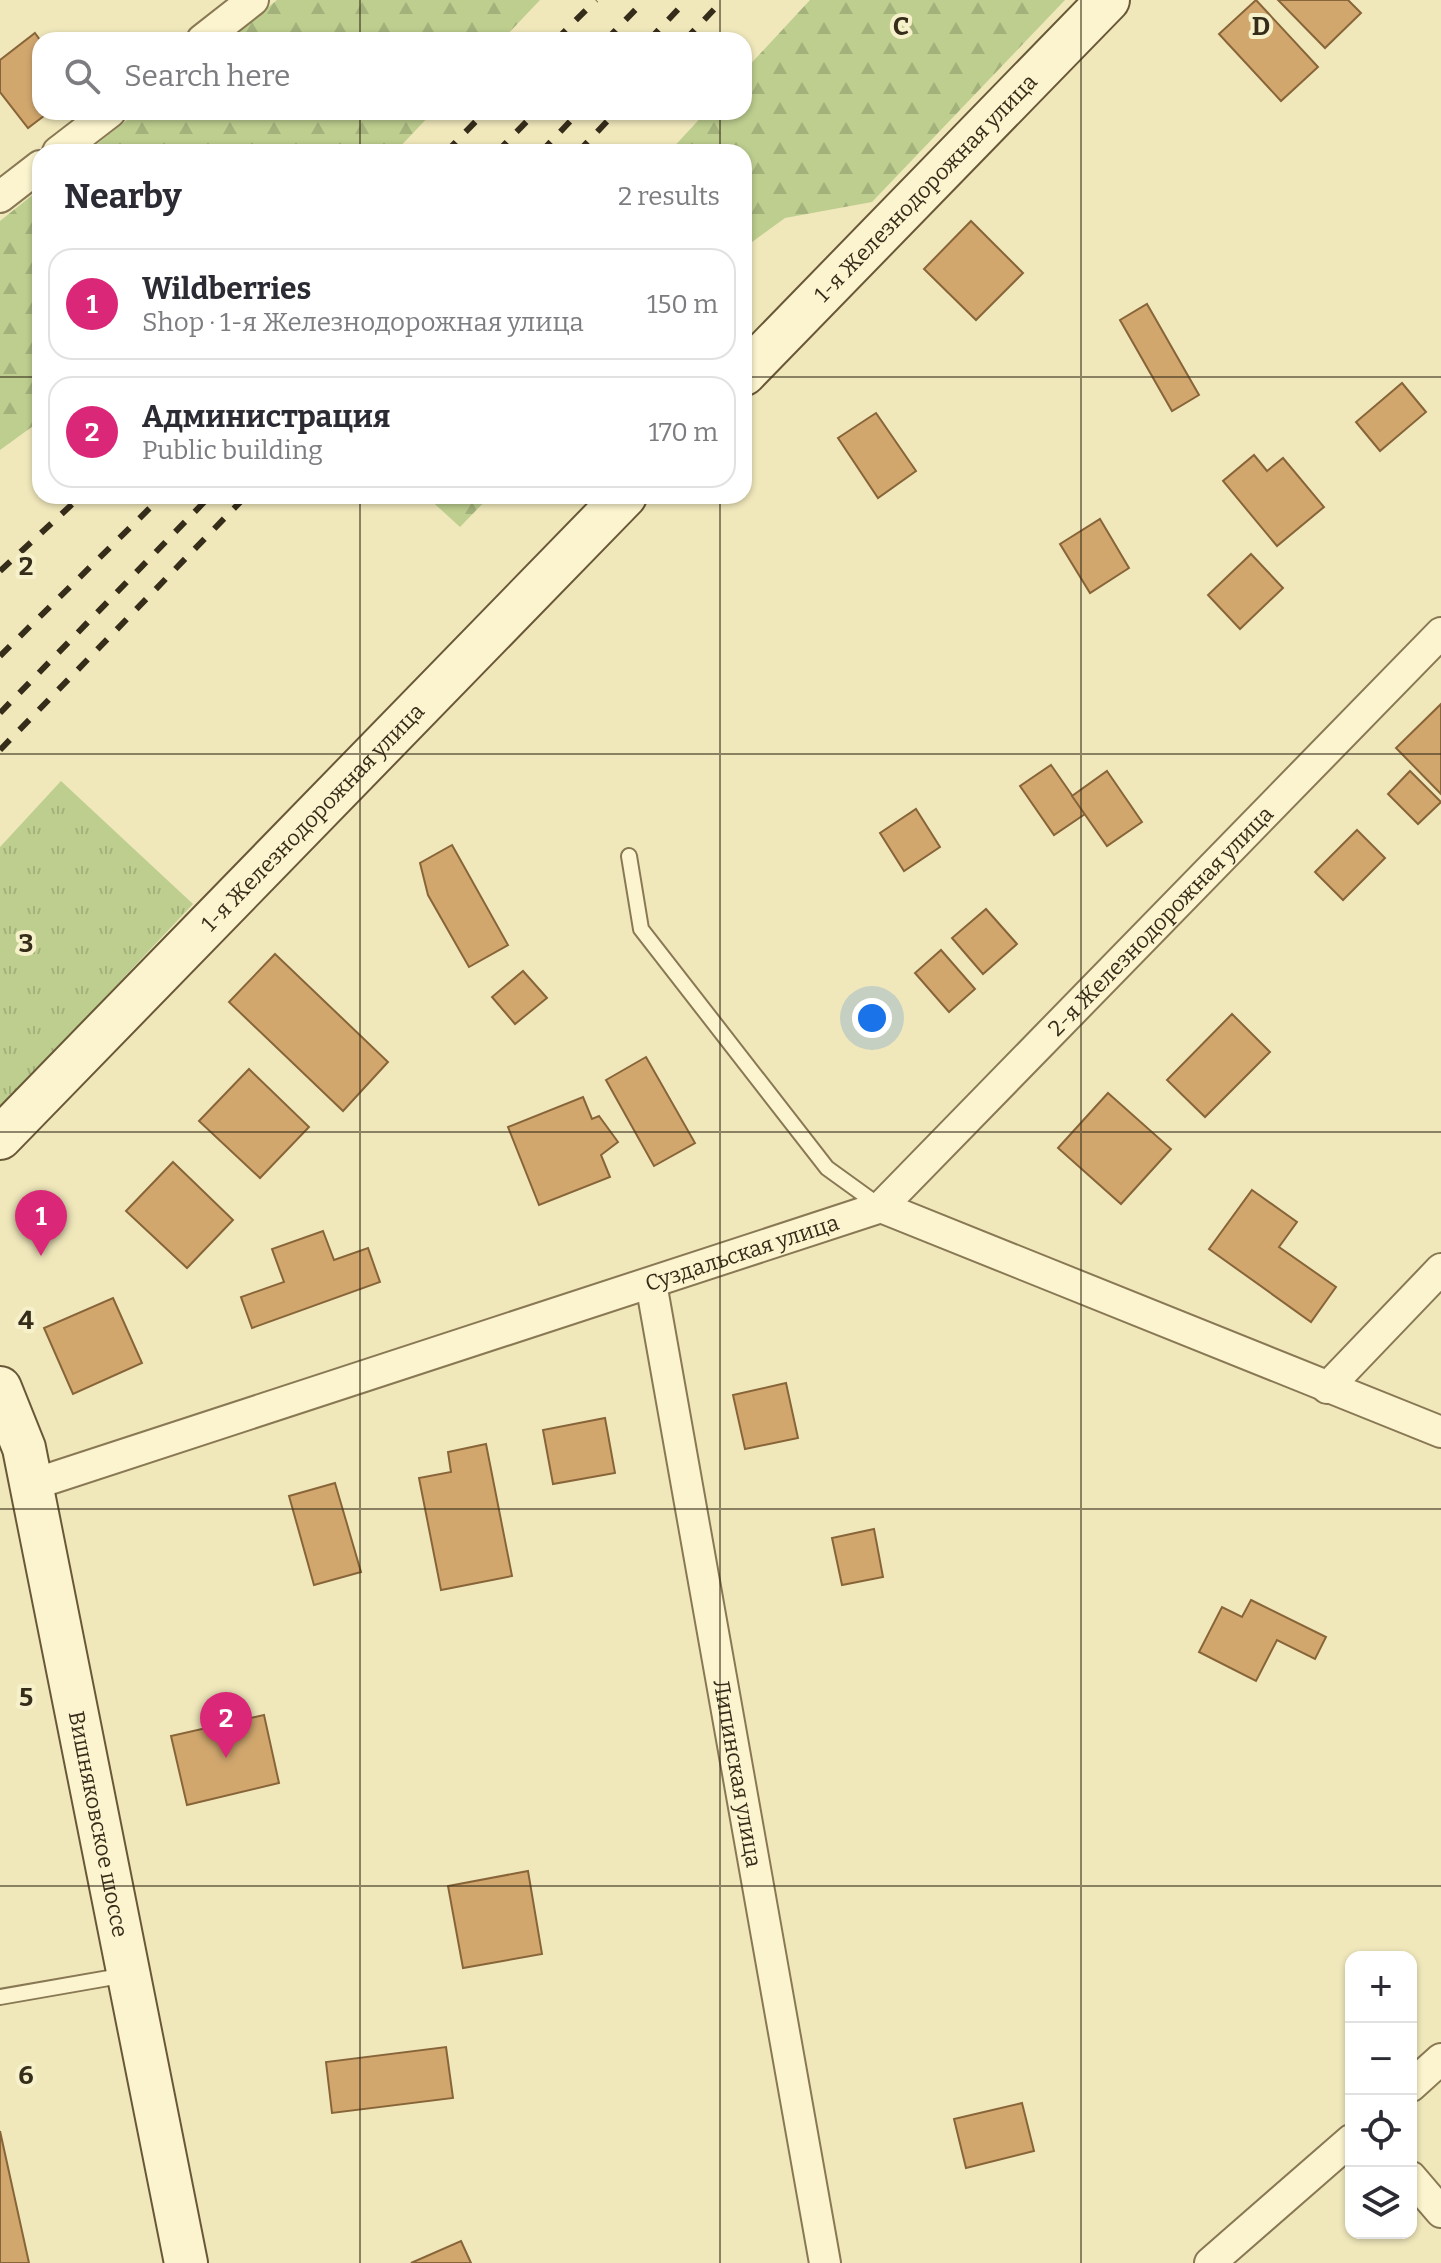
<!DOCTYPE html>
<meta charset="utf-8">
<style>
body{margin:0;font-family:Bitter,serif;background:#f2f2f3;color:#2b2b33}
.controls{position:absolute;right:24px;bottom:24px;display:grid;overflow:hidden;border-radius:16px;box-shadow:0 2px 6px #0004}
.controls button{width:72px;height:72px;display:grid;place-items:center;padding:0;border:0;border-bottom:2px solid #e1e1e2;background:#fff;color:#2b2b33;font:40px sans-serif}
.you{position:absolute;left:872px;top:1018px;width:28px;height:28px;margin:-20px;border:6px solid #fff;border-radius:50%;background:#1a73e8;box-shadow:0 0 0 12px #1a73e833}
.badge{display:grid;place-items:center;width:52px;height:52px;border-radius:50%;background:#db2777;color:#fff;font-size:26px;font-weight:700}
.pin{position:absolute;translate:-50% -66px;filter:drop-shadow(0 2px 4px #0008)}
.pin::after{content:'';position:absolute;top:42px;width:28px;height:24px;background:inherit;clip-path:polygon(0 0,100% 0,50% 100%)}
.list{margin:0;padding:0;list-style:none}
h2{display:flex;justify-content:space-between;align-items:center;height:104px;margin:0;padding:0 32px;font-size:34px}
h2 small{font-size:26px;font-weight:400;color:#7c7c81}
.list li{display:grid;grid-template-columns:52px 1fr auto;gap:24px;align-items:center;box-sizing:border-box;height:112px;margin:0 16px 16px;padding:0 16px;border:2px solid #e1e1e2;border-radius:24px}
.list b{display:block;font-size:30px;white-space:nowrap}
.list p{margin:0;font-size:26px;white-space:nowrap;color:#7c7c81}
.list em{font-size:26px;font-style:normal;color:#7c7c81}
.icon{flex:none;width:44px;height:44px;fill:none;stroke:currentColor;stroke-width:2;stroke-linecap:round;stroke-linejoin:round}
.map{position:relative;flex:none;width:1441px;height:2263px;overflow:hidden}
.search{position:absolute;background:#fff;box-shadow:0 2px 6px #0004;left:32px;top:32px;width:720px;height:88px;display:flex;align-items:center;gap:20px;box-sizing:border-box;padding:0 28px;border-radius:24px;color:#7c7c81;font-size:30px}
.panel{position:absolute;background:#fff;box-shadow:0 2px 6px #0004;left:32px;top:144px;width:720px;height:360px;border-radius:24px}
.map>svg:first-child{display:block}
.grass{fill:url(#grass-tufts)}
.forest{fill:url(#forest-firs)}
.building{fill:#d1a76e;stroke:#886539;stroke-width:2}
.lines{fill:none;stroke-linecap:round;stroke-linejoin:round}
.lane-casing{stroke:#887854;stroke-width:18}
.street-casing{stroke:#887854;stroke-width:34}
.secondary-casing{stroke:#695838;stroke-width:46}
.lane{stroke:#fbf4ce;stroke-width:14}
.street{stroke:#fbf4ce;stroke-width:30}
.secondary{stroke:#fbf4ce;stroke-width:42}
.rail{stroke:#362c1a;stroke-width:6;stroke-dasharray:14 14;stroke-linecap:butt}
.grid{fill:none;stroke:#362c1a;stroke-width:2;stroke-opacity:0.55}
.labels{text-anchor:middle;stroke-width:8;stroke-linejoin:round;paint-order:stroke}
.street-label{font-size:22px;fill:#362c1a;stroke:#f7f1cb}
.grid-label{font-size:26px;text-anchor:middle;font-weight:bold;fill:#362c1a;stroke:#f7f1cb;stroke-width:8;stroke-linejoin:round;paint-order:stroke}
</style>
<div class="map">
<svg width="1441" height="2263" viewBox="0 0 1441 2263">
<defs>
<pattern id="grass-tufts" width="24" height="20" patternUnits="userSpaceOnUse" patternTransform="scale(2)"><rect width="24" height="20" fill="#bdce8f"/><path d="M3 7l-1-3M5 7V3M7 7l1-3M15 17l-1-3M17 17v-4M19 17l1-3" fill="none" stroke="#a3b17b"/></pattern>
<pattern id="forest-firs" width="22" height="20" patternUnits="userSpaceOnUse" patternTransform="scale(2)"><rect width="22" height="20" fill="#bdce8f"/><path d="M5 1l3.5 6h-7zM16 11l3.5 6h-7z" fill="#a3b17b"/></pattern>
</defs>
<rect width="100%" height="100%" fill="#f0e8bb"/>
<!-- grass -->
<path class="grass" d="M61,781L193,904L0,1109V847Z"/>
<!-- forest -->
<g class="forest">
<path d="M277,0H540L502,40H227Z"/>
<path d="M810,0H1065L872,202L785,218L744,248V152H669L706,112H744V71Z"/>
<path d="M137,112H433L395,152H87Z"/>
<path d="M40,189V421L0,450V221Z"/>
<path d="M426,496H490L460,527Z"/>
</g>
<!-- building -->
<g class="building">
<path d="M1256,0L1318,67L1281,101L1219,34Z"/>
<path d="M1278,0H1348L1361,13L1325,48Z"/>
<path d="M35,33L40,40V112H49L28,128L0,92V60Z"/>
<path d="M971,221L1023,273L976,320L924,269Z"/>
<path d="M1147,304L1199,395L1172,411L1120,320Z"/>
<path d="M1402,383L1426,412L1380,451L1356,422Z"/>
<path d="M876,413L916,471L878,498L838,438Z"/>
<path d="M1254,455L1267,471L1283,458L1324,507L1277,546L1223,481Z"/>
<path d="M1100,519L1129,568L1090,593L1060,544Z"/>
<path d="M1251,554L1283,588L1240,629L1208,595Z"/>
<path d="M1441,704V794L1396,748Z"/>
<path d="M1051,765L1085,814L1054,835L1020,786Z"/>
<path d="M1107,771L1142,822L1107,846L1072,796Z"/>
<path d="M1410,771L1441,802L1418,824L1388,794Z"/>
<path d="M916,809L940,847L904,871L880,833Z"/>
<path d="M1357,830L1385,858L1343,900L1315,872Z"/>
<path d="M452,845L508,945L469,967L428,895L420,863Z"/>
<path d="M986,909L1017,944L983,974L952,938Z"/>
<path d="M941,950L975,989L949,1012L915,973Z"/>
<path d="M275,954L388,1062L343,1111L229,1002Z"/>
<path d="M523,971L547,998L515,1024L492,997Z"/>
<path d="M1232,1014L1270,1052L1205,1117L1167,1080Z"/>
<path d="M646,1057L695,1143L654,1166L606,1080Z"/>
<path d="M249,1069L309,1127L260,1178L199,1121Z"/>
<path d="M1108,1093L1171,1149L1121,1204L1058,1148Z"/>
<path d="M583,1097L592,1119L599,1116L618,1142L601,1155L610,1177L539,1205L508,1127Z"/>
<path d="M173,1162L233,1220L187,1268L126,1211Z"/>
<path d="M1252,1190L1297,1222L1279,1247L1336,1287L1311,1322L1209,1249Z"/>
<path d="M323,1231L334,1260L368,1248L380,1282L252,1328L241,1297L284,1282L272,1249Z"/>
<path d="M113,1298L142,1363L73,1394L44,1328Z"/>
<path d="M786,1383L798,1438L745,1449L733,1395Z"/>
<path d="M605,1418L615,1473L553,1484L543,1430Z"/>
<path d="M486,1444L512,1576L441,1590L419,1478L451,1472L448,1452Z"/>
<path d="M335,1483L361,1572L314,1585L289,1496Z"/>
<path d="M874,1529L883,1577L842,1585L832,1538Z"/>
<path d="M1251,1600L1326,1637L1315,1659L1277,1640L1256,1681L1199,1652L1222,1607L1242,1617Z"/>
<path d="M264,1715L279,1783L187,1805L171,1736Z"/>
<path d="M528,1871L542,1954L463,1968L448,1886Z"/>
<path d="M446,2047L453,2098L332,2113L326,2062Z"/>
<path d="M1022,2103L1034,2151L966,2168L954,2119Z"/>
<path d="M0,2131L29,2263H0Z"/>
<path d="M461,2241L471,2263H411Z"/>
</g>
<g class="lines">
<!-- lane casing -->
<g class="lane-casing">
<g id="lane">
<path d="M629,856L641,929L827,1168L881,1207"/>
<path d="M0,1997L126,1975"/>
</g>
</g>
<!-- street casing -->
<g class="street-casing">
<g id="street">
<path d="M202,40L253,0"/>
<path d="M58,152L110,112"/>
<path d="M0,197L40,166"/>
<path id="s1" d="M881,1207L1441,633"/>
<path id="s2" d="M651,1283L825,2263"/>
<path d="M1327,1388L1441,1269"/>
<path id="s3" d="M31,1485L881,1207L1441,1432"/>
<path d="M1411,2086L1441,2059"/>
<path d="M1411,2177L1441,2212"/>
<path d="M1210,2263L1351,2140"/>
</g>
</g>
<!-- secondary casing -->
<g class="secondary-casing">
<g id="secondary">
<path id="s4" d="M744,374L1108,0"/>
<path id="s5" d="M0,1138L625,496"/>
<path id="s6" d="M0,1388L24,1448L186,2263"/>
</g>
</g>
<!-- lane -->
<use href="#lane" class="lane"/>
<!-- street -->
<use href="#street" class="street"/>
<!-- secondary -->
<use href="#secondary" class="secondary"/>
<!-- rail -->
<g class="rail">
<path d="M556,40L596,0"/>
<path d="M606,40L645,0"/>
<path d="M649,40L687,0"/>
<path d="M685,40L723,0"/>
<path d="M446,152L485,112"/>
<path d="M497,152L536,112"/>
<path d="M541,152L579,112"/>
<path d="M578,152L616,112"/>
<path d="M0,571L81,496"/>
<path d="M0,656L162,496"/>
<path d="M0,713L210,496"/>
<path d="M0,750L246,496"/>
</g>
</g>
<!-- grid -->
<path class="grid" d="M360,0V40M720,0V40M1081,0V2263M360,112V152M720,112V152M0,377H40M744,377H1441M360,496V2263M720,496V2263M0,754H1441M0,1132H1441M0,1509H1441M0,1886H1441"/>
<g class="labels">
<!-- street labels -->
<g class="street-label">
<text dy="8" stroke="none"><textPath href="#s4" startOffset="260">1-я Железнодорожная улица</textPath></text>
<text dy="8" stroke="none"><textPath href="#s5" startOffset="448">1-я Железнодорожная улица</textPath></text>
<text dy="8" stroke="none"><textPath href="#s1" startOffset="400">2-я Железнодорожная улица</textPath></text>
<text dy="8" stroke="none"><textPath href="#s3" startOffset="748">Суздальская улица</textPath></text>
<text dy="8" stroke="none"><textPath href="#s2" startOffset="498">Липинская улица</textPath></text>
<text dy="8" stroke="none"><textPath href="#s6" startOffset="448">Вишняковское шоссе</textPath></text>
</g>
</g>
<g class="grid-label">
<text x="901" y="35">C</text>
<text x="1261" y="35">D</text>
<text x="26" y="575">2</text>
<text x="26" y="952">3</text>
<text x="26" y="1329">4</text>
<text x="26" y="1706">5</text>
<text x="26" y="2084">6</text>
</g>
</svg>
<div class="controls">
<button>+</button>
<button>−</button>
<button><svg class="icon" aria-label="locate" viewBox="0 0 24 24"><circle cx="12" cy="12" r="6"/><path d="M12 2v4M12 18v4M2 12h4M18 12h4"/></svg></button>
<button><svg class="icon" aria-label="layers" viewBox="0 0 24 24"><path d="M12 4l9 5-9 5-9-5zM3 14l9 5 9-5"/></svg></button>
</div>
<div class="you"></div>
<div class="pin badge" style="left:41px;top:1256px">1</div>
<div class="pin badge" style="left:226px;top:1758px">2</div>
<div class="search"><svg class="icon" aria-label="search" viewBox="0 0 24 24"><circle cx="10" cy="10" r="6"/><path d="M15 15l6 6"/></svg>Search here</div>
<section class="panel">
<h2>Nearby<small>2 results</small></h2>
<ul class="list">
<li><span class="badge">1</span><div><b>Wildberries</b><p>Shop · 1-я Железнодорожная улица</p></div><em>150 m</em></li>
<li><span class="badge">2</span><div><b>Администрация</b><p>Public building</p></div><em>170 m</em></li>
</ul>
</section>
</div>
